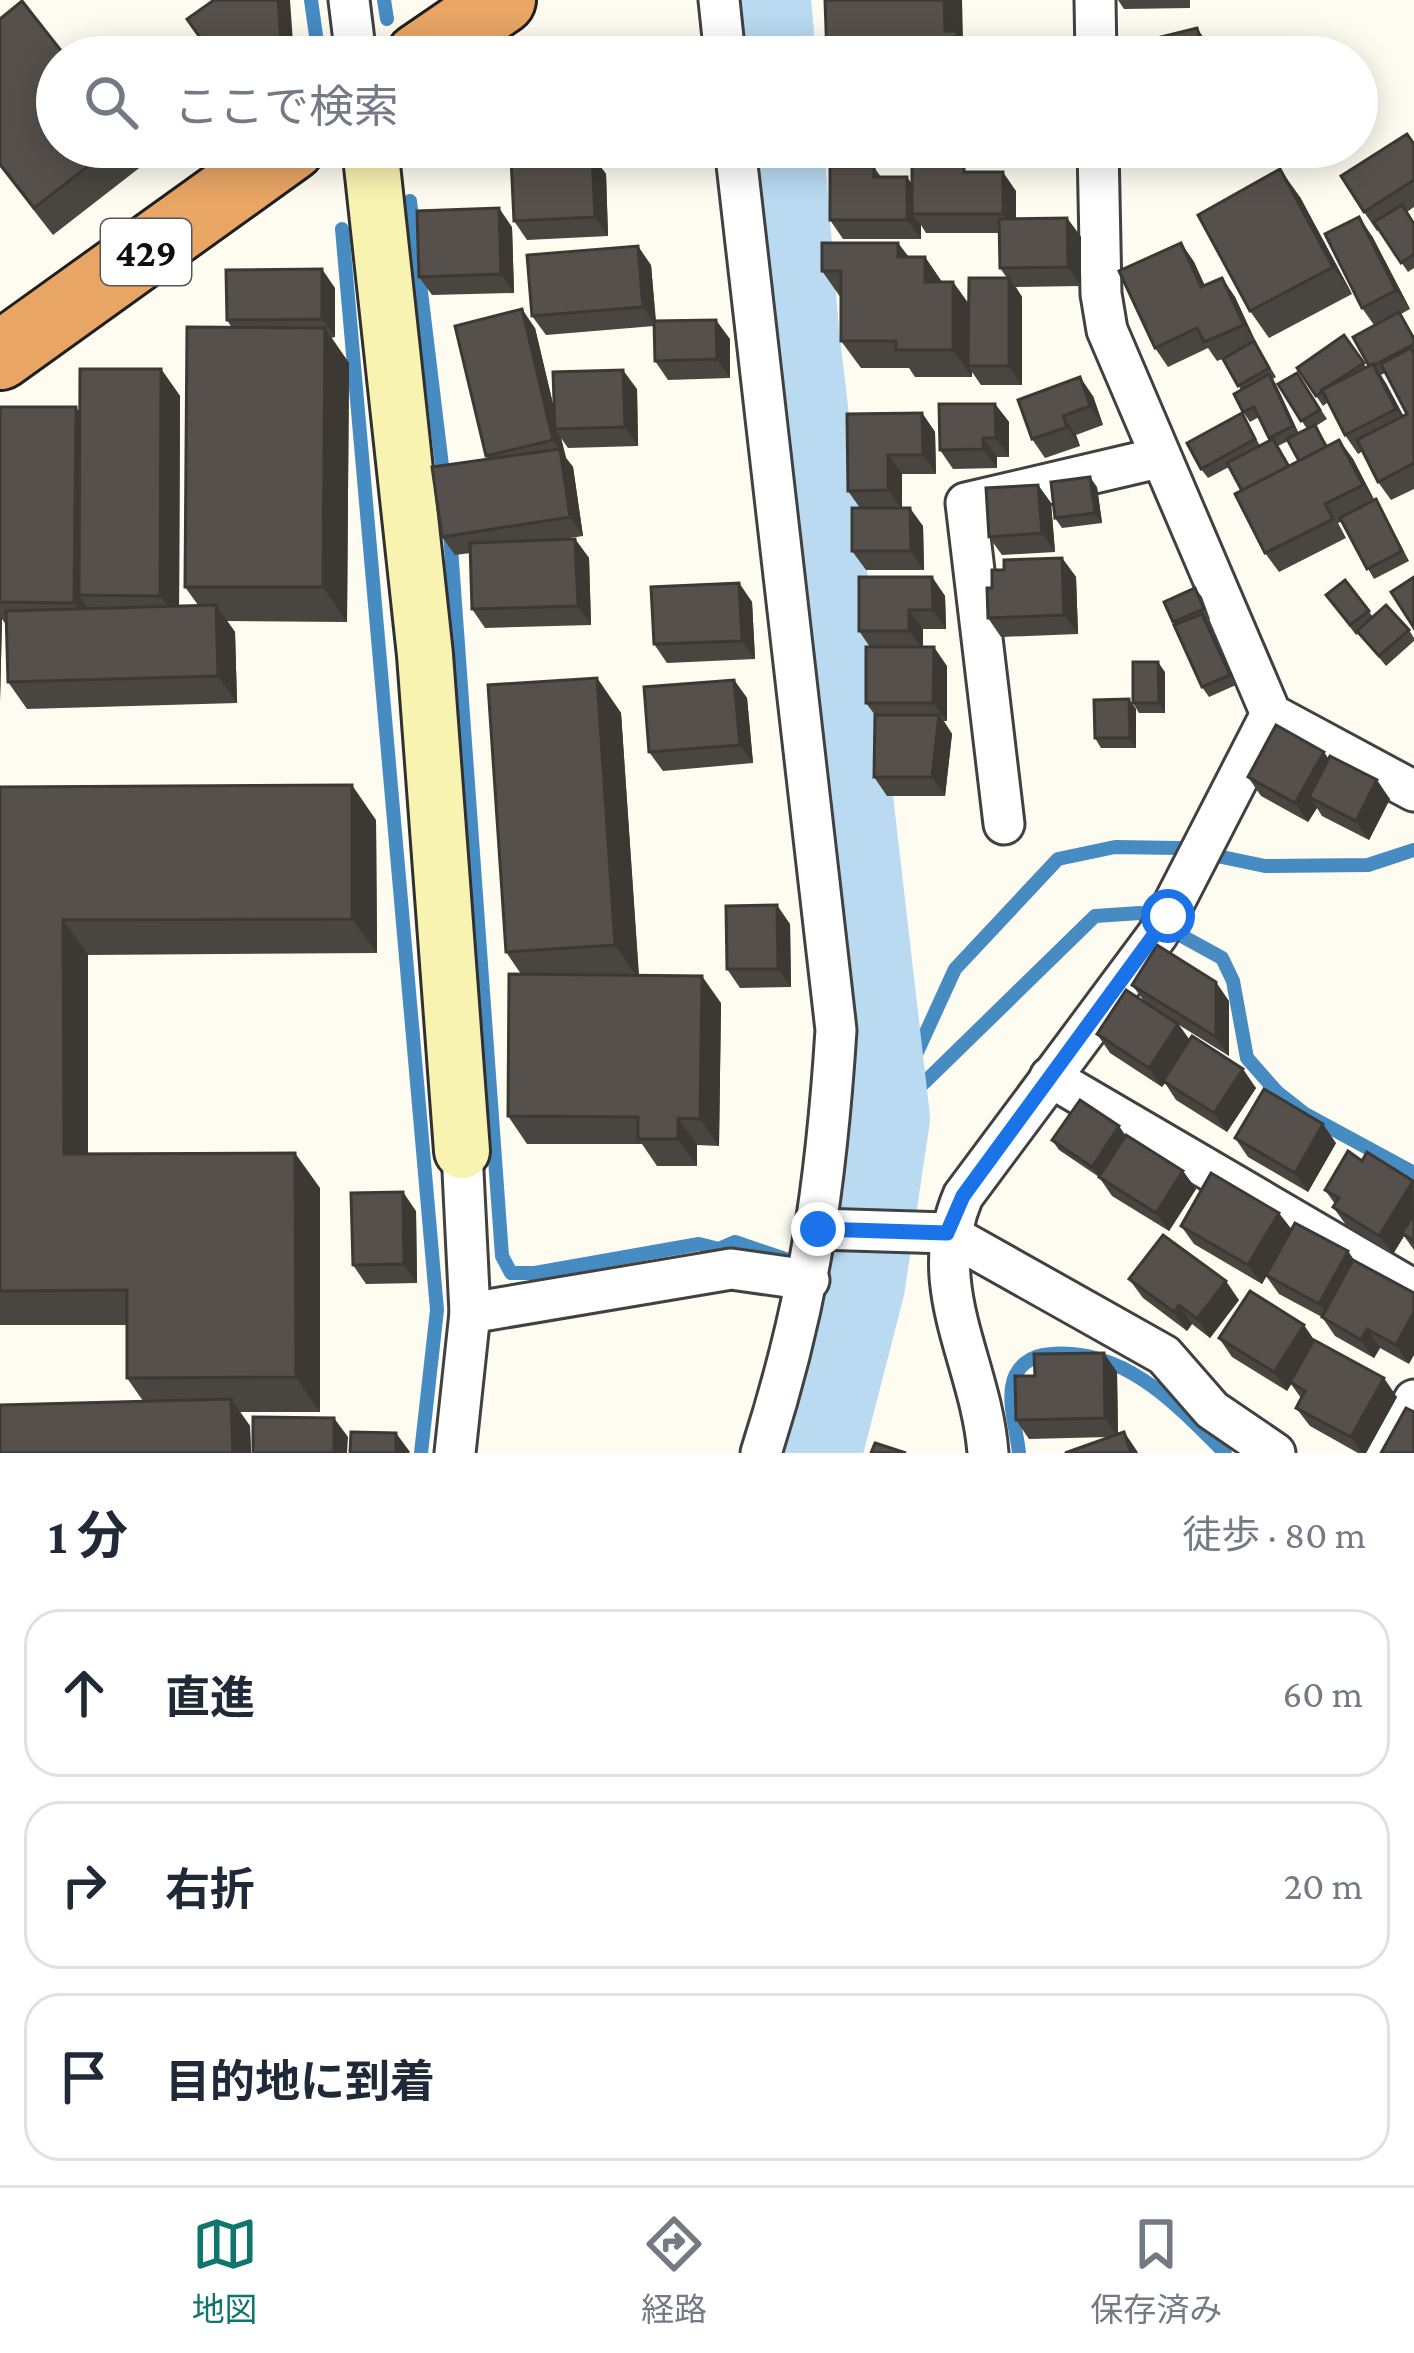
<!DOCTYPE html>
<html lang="ja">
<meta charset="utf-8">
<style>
body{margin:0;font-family:"Crimson Pro","Noto Sans JP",serif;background:#f2f2f3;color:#1f2937}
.stop{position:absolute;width:36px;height:36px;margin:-27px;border:9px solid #1a73e8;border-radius:50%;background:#fff}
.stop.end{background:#1a73e8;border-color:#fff;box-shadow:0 3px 12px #0008}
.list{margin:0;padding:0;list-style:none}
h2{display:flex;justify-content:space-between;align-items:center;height:156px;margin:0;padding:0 48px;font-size:51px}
h2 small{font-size:39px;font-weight:400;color:#747a83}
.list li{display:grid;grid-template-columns:78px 1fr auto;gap:36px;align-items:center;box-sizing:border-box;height:168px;margin:0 24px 24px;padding:0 24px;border:3px solid #e0e1e3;border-radius:36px}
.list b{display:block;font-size:45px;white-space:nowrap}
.list em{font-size:39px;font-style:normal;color:#747a83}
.icon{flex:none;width:66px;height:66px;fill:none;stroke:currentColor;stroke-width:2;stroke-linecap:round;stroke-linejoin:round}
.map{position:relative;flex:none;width:1414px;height:1453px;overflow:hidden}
.search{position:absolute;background:#fff;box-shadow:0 6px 30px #0003;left:36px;right:36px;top:36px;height:132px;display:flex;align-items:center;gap:30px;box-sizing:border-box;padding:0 42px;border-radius:66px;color:#747a83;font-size:45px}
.sheet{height:732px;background:#fff}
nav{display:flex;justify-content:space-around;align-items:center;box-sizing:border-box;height:168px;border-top:3px solid #e0e1e3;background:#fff;font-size:33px;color:#747a83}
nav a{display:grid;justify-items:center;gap:6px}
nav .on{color:#0f766e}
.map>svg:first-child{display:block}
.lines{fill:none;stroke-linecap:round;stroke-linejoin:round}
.stream{stroke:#468bc2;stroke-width:14}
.river{stroke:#b9daf1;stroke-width:84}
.street-casing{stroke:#414141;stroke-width:45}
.secondary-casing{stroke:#303030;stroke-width:60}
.highway-casing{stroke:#1f1f1f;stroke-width:72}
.street{stroke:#fff;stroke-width:39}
.secondary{stroke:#f8f3b0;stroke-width:54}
.highway{stroke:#e8a564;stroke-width:66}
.wall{fill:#494540;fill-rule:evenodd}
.shaded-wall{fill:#3c3834}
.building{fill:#55504b;stroke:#3c3834;stroke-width:3}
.route{stroke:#1a73e8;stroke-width:15}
.labels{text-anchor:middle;stroke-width:12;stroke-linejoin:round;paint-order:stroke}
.shield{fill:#fff;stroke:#565656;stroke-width:3}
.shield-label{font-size:39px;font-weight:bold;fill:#0e0e0e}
</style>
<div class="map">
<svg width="1414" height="1453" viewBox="0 0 1414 1453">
<rect width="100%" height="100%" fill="#fefbf0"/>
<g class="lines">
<!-- stream -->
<g class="stream">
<path d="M311,0L319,57"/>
<path d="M384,0L387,19"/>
<path d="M410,201L444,482"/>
<path d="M342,229L437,1310L421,1453"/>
<path d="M450,534L502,1256L511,1273H535L699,1244L719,1249L735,1242L788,1260"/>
<path d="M892,1107L955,969L1058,859L1115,847L1179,848L1265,866L1368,865L1414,850"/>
<path d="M888,1118L1095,916L1140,913L1222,958L1233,981L1247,1058L1277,1092L1305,1114L1414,1173"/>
<path d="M815,1269L863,1286"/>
<path d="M1019,1453C1017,1433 1009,1407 1012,1387C1015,1366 1031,1355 1051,1354C1125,1348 1176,1404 1225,1453"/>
</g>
<!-- river -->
<g class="river">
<path d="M769,0L774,57"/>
<path d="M782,147L797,331L888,1118L863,1286L820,1453"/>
</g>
<!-- street casing -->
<g class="street-casing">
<g id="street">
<path d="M349,0L356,57"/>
<path d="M719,0L725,57"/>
<path d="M1095,0L1096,57"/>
<path d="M735,147L836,1030C826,1186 809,1304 761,1453"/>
<path d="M1098,147L1101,294L1107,330L1271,714L1414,791"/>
<path d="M1004,824L966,503L1158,458"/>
<path d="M1050,1077L1414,1290"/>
<path d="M818,1229L947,1233L1164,1355L1212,1410L1275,1453"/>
<path d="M470,1313L731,1269L809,1280"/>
<path d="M455,1453L470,1313L462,1151"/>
<path d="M988,1453C981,1361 924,1288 963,1196L1158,934L1271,714"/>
<path d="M1385,1453L1414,1400"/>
</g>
</g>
<!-- secondary casing -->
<g class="secondary-casing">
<path id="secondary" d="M370,147L425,655L462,1151"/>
</g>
<!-- highway casing -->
<g class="highway-casing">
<g id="highway">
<path d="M419,57L502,0"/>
<path d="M0,356L291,147"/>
</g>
</g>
<!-- street -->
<use href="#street" class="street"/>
<!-- secondary -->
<use href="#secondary" class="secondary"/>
<!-- highway -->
<use href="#highway" class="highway"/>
</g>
<!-- wall -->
<g class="wall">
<path d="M1118,0H1190V8L1124,9Z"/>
<path d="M0,19L57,147H136L147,162L53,235L0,167Z"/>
<path d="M1414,143V207L1407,212L1414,223V268L1408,272L1379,230L1377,231L1364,212Z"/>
<path d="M821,147H891V162H831Z"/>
<path d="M907,147H980V157H914Z"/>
<path d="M992,147H1065V158H1000Z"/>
<path d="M592,155L606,174L608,236L527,240L514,221Z"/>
<path d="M874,167L881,177L912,184L973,172L1016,191V219L1067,218L1081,237V286L1016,287L1022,297V385H981L972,372V377H915L909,368H861L841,341V298L822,271L898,243L909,257H925L942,282H953L969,304L1007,278L1000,268L999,233H926L921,225V239H843L830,220Z"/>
<path d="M1300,197L1352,294L1269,338L1250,311Z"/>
<path d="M512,227L514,293L432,295L419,277Z"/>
<path d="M1372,236L1410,309L1401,314L1414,336V489L1391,500L1378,482L1363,451L1358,454L1345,435L1328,402L1323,406L1297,368L1344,335L1366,367L1369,366L1374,325L1362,308ZM1385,373L1407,414L1403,416L1381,375Z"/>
<path d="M1181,243L1194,262L1205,286L1222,278L1235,297L1256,344L1276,377L1273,379L1298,433L1307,429L1278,384L1297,373L1327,419L1316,426L1328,446L1339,440L1353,459L1374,500L1382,509L1409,561L1374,579L1341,522L1338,523L1346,538L1279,572L1265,553L1242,491L1229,467L1208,478L1201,469L1248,423L1260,446L1270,440L1259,417L1250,422L1243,412L1241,390L1223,359L1225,358L1217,361L1208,348L1168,367L1155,348ZM1288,441L1299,461L1290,466L1278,446Z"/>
<path d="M651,265L656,321L730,339V378L668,380L655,361L654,326L546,335L532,316Z"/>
<path d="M335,288V337L331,338L349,363L347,622L227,621L235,632L237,703L27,709L8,682L7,626L2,619L0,701V407H76L80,413L161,369L180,396L179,606L198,605L185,587L232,328L227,320Z"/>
<path d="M535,328L554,409L637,389L638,446L568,448L561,438L566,458L573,467L583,536L563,539H575L589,558L591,625L485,628L472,609L471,553L455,555L442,537L488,459L486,456Z"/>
<path d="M1093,396L1103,425L1076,435L1080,446L1045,458L1032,439L1018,400Z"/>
<path d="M995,404L1009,422V457H997V468L953,469L940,450Z"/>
<path d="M922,413L935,432L936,474H902V508L923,526L924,570H866L852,551L860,508L848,491Z"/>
<path d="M1038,485L1051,503L1055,552L1002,555L989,537Z"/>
<path d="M1097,487L1102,523L1062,528L1055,518Z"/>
<path d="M1062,558L1076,577L1078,634L1001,637L988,618L992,588L1004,570Z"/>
<path d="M932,577L945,596L946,629H923V647L947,666V721H944L952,734L945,796H887L874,777L875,715L866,703L870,647L859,631Z"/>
<path d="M1345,580L1373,617L1409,630L1414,638V641L1386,666L1359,633L1356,635L1326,595Z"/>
<path d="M739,583L752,602L755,659L667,663L654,644Z"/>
<path d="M1195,588L1202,597L1210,619L1206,621L1236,685L1209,697L1202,687L1164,602Z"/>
<path d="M1165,672V713H1139L1133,703Z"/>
<path d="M597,678L621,713L639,975L721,1003L719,1146L697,1145V1166H657L642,1144H527L508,1116L521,974L506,952Z"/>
<path d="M734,680L747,698L753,763L663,771L649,752Z"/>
<path d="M1129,699L1136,709V748H1101L1095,738Z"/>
<path d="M1329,759L1390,799L1369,840L1322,816L1317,808L1308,822L1261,796L1248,777Z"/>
<path d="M0,787L376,820L377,953L88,955V1154L320,1188V1412H240L250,1426L251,1453H0L143,1401L127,1378V1325H0Z"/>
<path d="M790,924L791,987L740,988L727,969Z"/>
<path d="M1132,985L1229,1001V1056L1179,1025L1190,1040L1256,1088L1227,1132L1176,1100L1165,1083L1162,1087L1110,1053L1097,1034L1144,1001Z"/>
<path d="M1126,1136L1183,1171L1196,1189L1169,1231L1112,1196L1099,1177L1059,1150L1052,1140Z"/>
<path d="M1235,1138L1336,1143L1308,1192L1248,1157Z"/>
<path d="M1362,1161L1414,1182V1250L1404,1236L1393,1254L1346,1225L1333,1207L1335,1204L1325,1190Z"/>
<path d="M416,1211L417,1283L366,1284L353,1265Z"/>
<path d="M1181,1226L1291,1230L1348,1251L1409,1364L1380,1348L1374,1358L1335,1336L1322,1317L1279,1294L1266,1276L1262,1284L1194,1244Z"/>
<path d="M1129,1279L1239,1300L1210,1338L1192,1324L1187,1331L1143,1298Z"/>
<path d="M1219,1338L1315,1340L1397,1397L1366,1453H1358L1310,1426L1296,1408L1301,1398L1291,1384L1287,1391L1232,1357Z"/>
<path d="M1117,1372L1118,1434L1124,1432L1138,1453H1065L1109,1437L1029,1439L1016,1420Z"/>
</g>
<!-- shaded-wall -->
<g class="shaded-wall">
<path d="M278,0H290L294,57L281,39Z"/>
<path d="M944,0H962L963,40L975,57H957L945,31Z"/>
<path d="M1197,28L1210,47L1213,57H1205Z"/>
<path d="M881,147H891V162Z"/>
<path d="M592,155L606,174L608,236L595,217Z"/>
<path d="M1280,169L1300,197L1352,294L1333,267Z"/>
<path d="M1003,172L1016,191V233L1003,214Z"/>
<path d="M907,177L921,196L912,214L921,225V239L907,220Z"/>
<path d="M499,208L512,227L514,293L501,274Z"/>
<path d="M1359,217L1372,236L1410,309L1396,290Z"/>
<path d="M1067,218L1081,237V286L1068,267Z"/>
<path d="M898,243L917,270L898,257Z"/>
<path d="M1181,243L1194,262L1214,306L1201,287Z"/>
<path d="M638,246L651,265L656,326L643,307Z"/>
<path d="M925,257L944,285L925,282Z"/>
<path d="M322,269L335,288V337L322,319Z"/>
<path d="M1009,278L1022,297V385L1009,366Z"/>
<path d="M1222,278L1235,297L1257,344L1244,325Z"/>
<path d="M953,282L972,309L968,366L972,372V377L953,350Z"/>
<path d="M522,309L535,328L559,429H555L561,438L566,458L573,467L583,536L570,517L560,449L553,440Z"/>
<path d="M716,320L730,339V378L717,359Z"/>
<path d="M325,328L349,363L347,622L323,587Z"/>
<path d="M1373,364L1386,383L1410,428L1396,409Z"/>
<path d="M161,369L180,396L179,623L160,596Z"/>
<path d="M623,370L637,389L638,446L625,427Z"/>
<path d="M1269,374L1276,384L1300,436L1293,426Z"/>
<path d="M1080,377L1093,396L1103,425L1090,406Z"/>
<path d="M995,404L1009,422V457L996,438Z"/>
<path d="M76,407L95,435L79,595L93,616V630L74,603Z"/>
<path d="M922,413L935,432L936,474L923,455Z"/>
<path d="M1063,416L1076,435L1080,446L1067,427Z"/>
<path d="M983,438L997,457V468L983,449Z"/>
<path d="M1339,440L1353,459L1376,503L1363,485Z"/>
<path d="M888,455L902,474V509L888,490Z"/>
<path d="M1090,477L1097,487L1102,523L1095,513Z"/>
<path d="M1038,485L1051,503L1055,552L1042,533Z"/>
<path d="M910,508L923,526L924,570L911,551Z"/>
<path d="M575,539L589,558L591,625L578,606Z"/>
<path d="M1062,558L1076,577L1078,634L1064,615Z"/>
<path d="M932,577L945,596L946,629L933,610Z"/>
<path d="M739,583L752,602L755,659L742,641Z"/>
<path d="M216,605L235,632L237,703L218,676Z"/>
<path d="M909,610L923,629V649L909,631Z"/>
<path d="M1202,614L1208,623L1236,685L1230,675Z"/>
<path d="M0,617L2,619L0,701Z"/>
<path d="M934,647L947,666V721L933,703Z"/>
<path d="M1158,662L1165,672V713L1159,703Z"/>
<path d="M597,678L621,713L639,980L615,945Z"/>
<path d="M734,680L747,698L753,763L740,745Z"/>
<path d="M1129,699L1136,709V748L1130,738Z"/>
<path d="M939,715L952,734L945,796L932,777Z"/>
<path d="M1324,752L1337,771L1309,797L1317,808L1308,822L1295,803Z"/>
<path d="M1377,780L1390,799L1369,840L1356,821Z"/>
<path d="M352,785L376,820L377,953L352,919Z"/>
<path d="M777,905L790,924L791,987L778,969Z"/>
<path d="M63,920L88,955V1189L64,1154Z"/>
<path d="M702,976L721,1003L719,1146L700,1119Z"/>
<path d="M1216,982L1229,1001V1056L1216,1037Z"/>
<path d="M1178,1024L1191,1043L1162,1087L1149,1068Z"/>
<path d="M1243,1069L1256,1088L1227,1132L1214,1113Z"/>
<path d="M678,1118L697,1145V1166L678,1139Z"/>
<path d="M1323,1124L1336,1143L1308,1192L1295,1173Z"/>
<path d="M1119,1126L1126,1136L1098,1176L1092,1167Z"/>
<path d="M295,1153L320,1188V1412L296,1377Z"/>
<path d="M1183,1171L1196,1189L1169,1231L1156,1213Z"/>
<path d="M1413,1181L1414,1220L1393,1254L1379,1236Z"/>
<path d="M403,1192L416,1211L417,1283L404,1264Z"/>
<path d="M1279,1213L1293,1231L1262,1284L1248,1265Z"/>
<path d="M1348,1251L1361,1270L1332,1322L1319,1304Z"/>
<path d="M1226,1281L1239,1300L1210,1338L1197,1319Z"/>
<path d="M1179,1305L1192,1324L1187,1331L1174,1312Z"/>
<path d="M1414,1312V1355L1409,1364L1396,1345Z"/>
<path d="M1304,1325L1317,1344L1287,1391L1274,1372Z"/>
<path d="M1367,1329L1380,1348L1374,1358L1361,1340Z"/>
<path d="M1104,1353L1117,1372L1118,1437L1105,1418Z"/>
<path d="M1384,1378L1397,1397L1366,1453H1362L1351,1437Z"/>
<path d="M231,1399L250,1426L251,1453H233Z"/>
<path d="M334,1418L348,1437L347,1453H334Z"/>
<path d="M1124,1432L1137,1451L1138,1453H1131Z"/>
<path d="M396,1433L410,1452L409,1453H396Z"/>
</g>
<!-- building -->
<g class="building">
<path d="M214,0H278L281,39L295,57H214L187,19Z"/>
<path d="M825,0H944L945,31H957V57H827Z"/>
<path d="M22,1L66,57H57V147H113L34,208L0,164V19Z"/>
<path d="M1197,28L1205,57H1114L1112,49Z"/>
<path d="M1059,48L1060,57H1026V51Z"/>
<path d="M1407,134L1414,144V180L1364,212L1341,176Z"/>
<path d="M592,155L595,217L514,221L511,158Z"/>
<path d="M912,160H964V172H1003V214H912Z"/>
<path d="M830,167H874V177H907V220H830Z"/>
<path d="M1280,169L1333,267L1250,311L1198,215Z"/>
<path d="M1402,205L1414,224V254L1401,263L1374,222Z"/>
<path d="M499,208L501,274L419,277L417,211Z"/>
<path d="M1359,217L1396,290L1362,308L1325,234Z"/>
<path d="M1067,218L1068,267L1000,268L999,219Z"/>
<path d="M822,243H898V257H925V282H953V350H896V341H841V271H822Z"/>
<path d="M1181,243L1201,287L1222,278L1244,325L1204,342L1197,328L1155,348L1119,271Z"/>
<path d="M638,246L643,307L532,316L527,255Z"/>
<path d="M322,269V319L227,320L226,270Z"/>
<path d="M969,278H1009V366H968Z"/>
<path d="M522,309L553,440L486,456L455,326Z"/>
<path d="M1399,312L1414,339V344L1374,365L1373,364L1369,366L1353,337Z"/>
<path d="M716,320L717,359L655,361L654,321Z"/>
<path d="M187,327L325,328L323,587H185Z"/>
<path d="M1344,335L1364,363L1322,390L1323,391L1316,396L1297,368Z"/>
<path d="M1254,341L1269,368L1238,386L1223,359Z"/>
<path d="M1411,348L1414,354V463L1378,482L1357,440L1407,414L1381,364Z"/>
<path d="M1373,364L1396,409L1345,435L1322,390Z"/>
<path d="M80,369H161L160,596L79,595Z"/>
<path d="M623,370L625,427L555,429L553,372Z"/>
<path d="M1297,373L1320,410L1301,421L1278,384Z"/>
<path d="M1269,374L1293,426L1269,438L1254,407L1243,412L1234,394Z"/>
<path d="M1080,377L1090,406L1063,416L1067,427L1032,439L1018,400Z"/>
<path d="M939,404H995L996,438H983V449L940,450Z"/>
<path d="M0,407H76L74,603L0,602Z"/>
<path d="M922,413L923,455H888V490L848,491L847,414Z"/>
<path d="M1242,413L1255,439L1201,469L1187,443Z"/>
<path d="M1315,425L1326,447L1299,461L1287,439Z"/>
<path d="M1273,439L1289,467L1242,491L1227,463Z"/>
<path d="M1339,440L1363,485L1325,504L1333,519L1265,553L1235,494Z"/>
<path d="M560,449L570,517L442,537L432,467Z"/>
<path d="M1090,477L1095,513L1055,518L1051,482Z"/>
<path d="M1038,485L1042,533L989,537L986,488Z"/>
<path d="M1376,499L1402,551L1367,569L1340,518Z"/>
<path d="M852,508H910L911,551H852Z"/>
<path d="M575,539L578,606L472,609L470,543Z"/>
<path d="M1062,558L1064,615L988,618L987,588H992V570H1004V560Z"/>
<path d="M859,577H932L933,610H909V631H859Z"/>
<path d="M1414,577V628L1391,592Z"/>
<path d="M1345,580L1369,611L1350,625L1326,595Z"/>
<path d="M739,583L742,641L654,644L651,587Z"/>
<path d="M1195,588L1204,609L1173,622L1164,602Z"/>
<path d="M216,605L218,676L8,682L6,611Z"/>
<path d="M1386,605L1409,630L1379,656L1357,631Z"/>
<path d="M1202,614L1230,675L1202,687L1174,625Z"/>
<path d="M866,647H934L933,703H866Z"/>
<path d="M1133,662H1158L1159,703H1133Z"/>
<path d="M597,678L615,945L506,952L488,685Z"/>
<path d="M734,680L740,745L649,752L644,687Z"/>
<path d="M1129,699L1130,738H1095L1094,700Z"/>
<path d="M875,715H939L932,777H874Z"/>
<path d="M1276,725L1324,752L1295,803L1248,777Z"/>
<path d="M1330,756L1377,780L1356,821L1309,797Z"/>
<path d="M352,785V919L63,920L64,1154L295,1153L296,1377L127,1378V1290L0,1291V787Z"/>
<path d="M777,905L778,969H727L726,906Z"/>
<path d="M1157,945L1216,982V1037L1132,985Z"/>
<path d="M509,974L702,976L700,1119L678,1118V1139H638V1117L508,1116Z"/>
<path d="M1126,990L1178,1024L1149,1068L1097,1034Z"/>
<path d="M1192,1036L1243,1069L1214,1113L1163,1081Z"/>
<path d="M1264,1089L1323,1124L1295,1173L1235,1138Z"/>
<path d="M1080,1100L1119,1126L1092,1167L1052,1140Z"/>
<path d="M1126,1135L1183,1171L1156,1213L1099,1177Z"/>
<path d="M1348,1151L1362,1161L1367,1152L1413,1181L1379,1236L1333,1207L1339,1198L1325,1190Z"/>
<path d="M1211,1173L1279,1213L1248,1265L1181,1226Z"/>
<path d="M403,1192L404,1264L353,1265L351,1193Z"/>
<path d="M1414,1214V1241L1402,1233Z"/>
<path d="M1295,1223L1348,1251L1319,1304L1266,1275Z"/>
<path d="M1163,1235L1226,1281L1197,1319L1179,1305L1174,1312L1129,1279Z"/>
<path d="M1353,1260L1414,1293V1312L1396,1345L1367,1329L1361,1340L1322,1317Z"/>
<path d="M1250,1291L1304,1325L1274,1372L1219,1338Z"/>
<path d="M1314,1340L1384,1378L1351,1437L1296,1408L1305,1391L1290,1382Z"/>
<path d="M1104,1353L1105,1418L1016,1420L1015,1376H1035L1034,1354Z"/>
<path d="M231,1399L233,1453H0V1405Z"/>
<path d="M1406,1408L1414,1412V1453H1381Z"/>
<path d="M253,1417L334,1418V1453H253Z"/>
<path d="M351,1432L396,1433V1453H350Z"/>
<path d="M1124,1432L1131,1453H1065Z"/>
<path d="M875,1443L906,1453H871Z"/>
</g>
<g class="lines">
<!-- route -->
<path class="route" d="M818,1229L947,1233L963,1196L1168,916"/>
</g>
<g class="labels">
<!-- shield labels -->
<rect class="shield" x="101" y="219" width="90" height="66" rx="9"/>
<g class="shield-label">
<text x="146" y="266">429</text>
</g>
</g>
</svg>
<div class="stop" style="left:1168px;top:916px"></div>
<div class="stop end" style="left:818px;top:1229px"></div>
<div class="search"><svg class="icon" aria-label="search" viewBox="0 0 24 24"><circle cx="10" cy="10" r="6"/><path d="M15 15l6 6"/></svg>ここで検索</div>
</div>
<section class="sheet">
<h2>1 分<small>徒歩 · 80 m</small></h2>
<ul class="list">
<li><svg class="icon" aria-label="ahead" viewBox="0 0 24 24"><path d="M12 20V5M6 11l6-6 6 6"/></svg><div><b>直進</b></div><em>60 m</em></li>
<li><svg class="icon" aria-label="right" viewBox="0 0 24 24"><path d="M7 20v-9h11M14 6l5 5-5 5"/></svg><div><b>右折</b></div><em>20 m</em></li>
<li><svg class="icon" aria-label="arrive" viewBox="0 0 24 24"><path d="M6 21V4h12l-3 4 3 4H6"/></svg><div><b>目的地に到着</b></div></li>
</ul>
</section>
<nav>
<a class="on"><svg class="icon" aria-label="map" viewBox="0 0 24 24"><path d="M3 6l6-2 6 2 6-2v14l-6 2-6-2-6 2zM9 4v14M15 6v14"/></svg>地図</a>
<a><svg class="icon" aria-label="directions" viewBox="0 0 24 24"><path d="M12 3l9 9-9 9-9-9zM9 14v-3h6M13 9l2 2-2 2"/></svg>経路</a>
<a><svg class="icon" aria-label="saved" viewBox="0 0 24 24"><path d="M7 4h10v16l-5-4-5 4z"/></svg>保存済み</a>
</nav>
